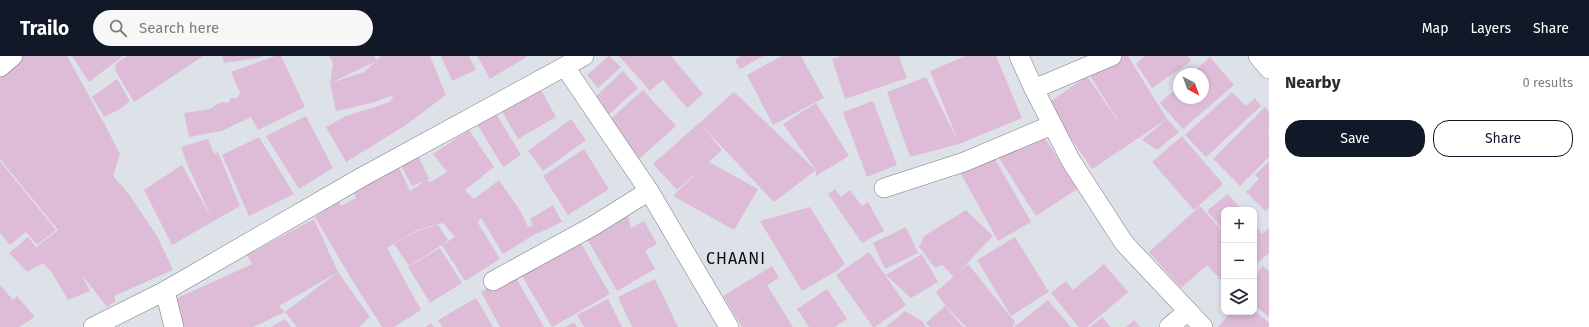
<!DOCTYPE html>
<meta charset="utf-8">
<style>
body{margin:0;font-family:"Fira Sans",sans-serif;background:#f7f7f7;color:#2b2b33}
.controls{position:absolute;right:12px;bottom:12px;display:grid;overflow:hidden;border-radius:8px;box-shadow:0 2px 6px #0003}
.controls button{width:36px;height:36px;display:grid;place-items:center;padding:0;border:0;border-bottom:1px solid #e1e1e2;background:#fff;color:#2b2b33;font:20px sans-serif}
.compass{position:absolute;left:1173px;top:12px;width:36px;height:36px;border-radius:50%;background:#fff;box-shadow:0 2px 6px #0003;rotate:139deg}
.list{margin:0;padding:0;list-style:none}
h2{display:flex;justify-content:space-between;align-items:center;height:52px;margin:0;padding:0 16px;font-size:17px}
h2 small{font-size:13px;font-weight:400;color:#7c7c81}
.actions{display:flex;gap:8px;padding:12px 16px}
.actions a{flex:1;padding:9px 0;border:1px solid #111827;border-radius:16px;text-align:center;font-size:14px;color:#111827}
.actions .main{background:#111827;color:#fff}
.icon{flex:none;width:22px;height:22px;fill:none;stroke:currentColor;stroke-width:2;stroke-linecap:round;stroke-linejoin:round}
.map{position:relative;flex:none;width:1269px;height:271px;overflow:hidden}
header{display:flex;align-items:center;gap:24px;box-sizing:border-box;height:56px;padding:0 20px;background:#111827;color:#fff}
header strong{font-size:19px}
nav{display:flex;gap:22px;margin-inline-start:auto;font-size:14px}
.search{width:280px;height:36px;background:#f7f7f7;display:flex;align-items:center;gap:10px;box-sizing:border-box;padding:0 14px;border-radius:22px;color:#7c7c81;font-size:15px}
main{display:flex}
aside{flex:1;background:#fff}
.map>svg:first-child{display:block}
.building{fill:#debcd8}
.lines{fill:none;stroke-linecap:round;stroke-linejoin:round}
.minor-casing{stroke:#787c81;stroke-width:20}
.minor{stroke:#fff;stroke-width:19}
.labels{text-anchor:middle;stroke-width:4;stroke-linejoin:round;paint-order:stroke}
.quarter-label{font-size:16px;letter-spacing:1px;fill:#0c0d0f;stroke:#dde2e8}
</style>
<header>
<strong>Trailo</strong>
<div class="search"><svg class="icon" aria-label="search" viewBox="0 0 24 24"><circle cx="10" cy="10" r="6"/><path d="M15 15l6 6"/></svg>Search here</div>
<nav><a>Map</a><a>Layers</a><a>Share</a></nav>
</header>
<main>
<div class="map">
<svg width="1269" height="271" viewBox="0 0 1269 271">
<rect width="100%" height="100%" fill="#dde2e8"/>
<!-- building -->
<g class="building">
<path d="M21,0H67L105,69L120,98L113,120L128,137L157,180L173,214L114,240L116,245L107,251L82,219L90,235L68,244L52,217L43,207L27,216L9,197L28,181L36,191L58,174L0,103V18Z"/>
<path d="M72,0H123L89,26Z"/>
<path d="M127,0H203L134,46L115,14L116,7Z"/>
<path d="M222,0H262V1L224,7Z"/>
<path d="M275,0H281L305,51L258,74L251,61L222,75L189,81L184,57L210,53L221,46L228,47L231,42H237L240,37L231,16Z"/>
<path d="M329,0H374L377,5L330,27L333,7Z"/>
<path d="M381,0H430L446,39L406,69L346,106L326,71L346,60L390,46L394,39L372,47L336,55L330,27L364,16Z"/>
<path d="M441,0H469L476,14L452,25Z"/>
<path d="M477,0H527V1L490,23Z"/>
<path d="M609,0L621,11L598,32L587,19Z"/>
<path d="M619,0H671L703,38L687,52L663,24L650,35Z"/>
<path d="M741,0H763L740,13L735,4Z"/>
<path d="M782,0H801L824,42L773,69L747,19Z"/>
<path d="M841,0H899L907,22L845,43L832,3Z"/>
<path d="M966,0H996L1022,62L959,88L910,101L887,36L926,21L958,85L930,15Z"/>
<path d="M1122,0H1128L1167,63L1179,76L1157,94L1142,84L1167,63L1092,113L1047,48L1087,20L1124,73L1090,20Z"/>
<path d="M1145,0H1187L1191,5L1152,32L1136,8Z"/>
<path d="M1210,1L1234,29L1183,73L1160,47L1172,36L1177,38L1179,37V42H1203V18H1191Z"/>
<path d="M623,15L638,32L607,60L592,44Z"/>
<path d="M117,23L130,45L120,53L104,61L92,41Z"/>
<path d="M540,32L556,61L518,83L501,54Z"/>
<path d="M643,34L676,70L639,103L606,67Z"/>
<path d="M734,36L816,114L774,146L703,71L722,94L709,106L758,133L734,174L673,140L702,112L677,134L653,108Z"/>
<path d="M1232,36L1246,50L1255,42L1261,50L1206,101L1185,79Z"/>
<path d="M873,45L897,109L867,121L843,56Z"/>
<path d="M816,47L849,100L816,120V114L783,68Z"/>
<path d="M1265,51L1269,56V72L1268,73L1269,75V101L1240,130L1213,103Z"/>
<path d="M495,56L521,99L503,111L477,68Z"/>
<path d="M306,60L333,112L299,133L266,80Z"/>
<path d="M571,63L586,84L543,115L528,95Z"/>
<path d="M469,74L494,111L465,134L474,143L499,124L521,156L528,171L533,169L530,163L553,149L562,166L532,180L503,198L481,162L478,167L500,203L465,225L442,189L455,181L443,167L417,174L387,192L421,254L394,271H382L352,224L315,161L338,145L341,150L356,142L354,136L396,105L410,135L426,124L431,126L447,116L433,98Z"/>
<path d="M1041,76L1077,133L1036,160L999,102Z"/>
<path d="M1182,80L1223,128L1194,154L1152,106Z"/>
<path d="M259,81L294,138L249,160L222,99Z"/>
<path d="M208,83L214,98L218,96L240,150L172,189L144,134L182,109L211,161L188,110L181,91Z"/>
<path d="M584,93L609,133L568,159L543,120Z"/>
<path d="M417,97L429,123L412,130L399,106Z"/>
<path d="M992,98L1031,166L998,185L960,116Z"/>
<path d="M0,105L56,174L37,189L26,176L10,189L0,177Z"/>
<path d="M1269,105V152L1265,155L1246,136L1259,123L1255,119Z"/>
<path d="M835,133L841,141L850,134L862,150L868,146L884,175L862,187L828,138Z"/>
<path d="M1228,138L1242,154H1224V175L1207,155Z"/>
<path d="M1200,150L1224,177V225L1223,226L1207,209L1181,232L1149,196Z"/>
<path d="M810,151L845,208L835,216L802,235L760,165Z"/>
<path d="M966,154L993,180L954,221L942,209L935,212L919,191L924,180Z"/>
<path d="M628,159L631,172L644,165L657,188L645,195L655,213L617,235L587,183Z"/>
<path d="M314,163L338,216L279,250L285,256L338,216L370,261L359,271H297L285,256L253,271H176L171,245L252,208L247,199Z"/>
<path d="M1254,168L1262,178L1269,172V197L1254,210Z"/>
<path d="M438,169L448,184L439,191L409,210L394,188L417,175Z"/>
<path d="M906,171L918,197L885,213L873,187Z"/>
<path d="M1015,181L1049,236L1011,260L977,204Z"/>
<path d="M578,182L610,238L552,271L519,215Z"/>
<path d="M440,192L462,227L430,247L408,211Z"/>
<path d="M869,196L906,249L875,271H873L836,219Z"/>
<path d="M922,198L938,226L911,242L886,219Z"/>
<path d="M968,208L1015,266L1013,271H966L944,248L936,236Z"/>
<path d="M1104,208L1128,236L1087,271H1079L1051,237L1066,225L1073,234Z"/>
<path d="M772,210L779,222L767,229L793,271H742L723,240Z"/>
<path d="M1263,210L1269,215V261L1254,249V221Z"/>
<path d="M514,218L544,271H500L481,236Z"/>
<path d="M655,223L678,271H632L618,241Z"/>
<path d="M0,229L13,244L17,240L35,261L19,271H0Z"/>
<path d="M827,233L847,263L835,271H809L797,253Z"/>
<path d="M476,242L493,271H442L438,264Z"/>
<path d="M608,243L622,271H584L577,259Z"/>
<path d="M1048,244L1071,271H1014Z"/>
<path d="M945,250L963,271H930L926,267Z"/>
<path d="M1254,254L1269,267V271H1218L1231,256H1254Z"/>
<path d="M905,255L922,265L926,271H886Z"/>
<path d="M1102,261L1111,271H1090Z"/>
<path d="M285,263L291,271H271Z"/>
<path d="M1134,264L1140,271H1126Z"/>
<path d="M574,266L577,271H565Z"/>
<path d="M431,267L434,271H425Z"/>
</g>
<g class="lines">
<!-- minor casing -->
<g class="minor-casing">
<g id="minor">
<path d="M1019,0L1034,33L1071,105L1124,187L1203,271"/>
<path d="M1258,0L1269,13"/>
<path d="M0,11L13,0"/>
<path d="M565,11L649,135L729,271"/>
<path d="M1034,33L1112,0"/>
<path d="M884,132L964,106L1052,69"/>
<path d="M493,225L593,170L649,135"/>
<path d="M165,235L174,271"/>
<path d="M93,271L165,235L362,121L584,0"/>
<path d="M1169,271L1188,255"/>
</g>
</g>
<!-- minor -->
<use href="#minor" class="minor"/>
</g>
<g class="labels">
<!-- quarter labels -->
<g class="quarter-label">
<text x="736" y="208">CHAANI</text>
</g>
</g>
</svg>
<div class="controls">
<button>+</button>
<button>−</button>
<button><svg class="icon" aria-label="layers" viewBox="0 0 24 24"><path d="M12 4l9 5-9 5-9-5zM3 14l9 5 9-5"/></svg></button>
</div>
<svg class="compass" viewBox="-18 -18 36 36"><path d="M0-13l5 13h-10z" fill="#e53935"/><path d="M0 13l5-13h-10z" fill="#7c7c81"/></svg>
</div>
<aside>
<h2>Nearby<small>0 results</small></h2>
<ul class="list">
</ul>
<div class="actions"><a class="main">Save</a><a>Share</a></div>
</aside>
</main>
